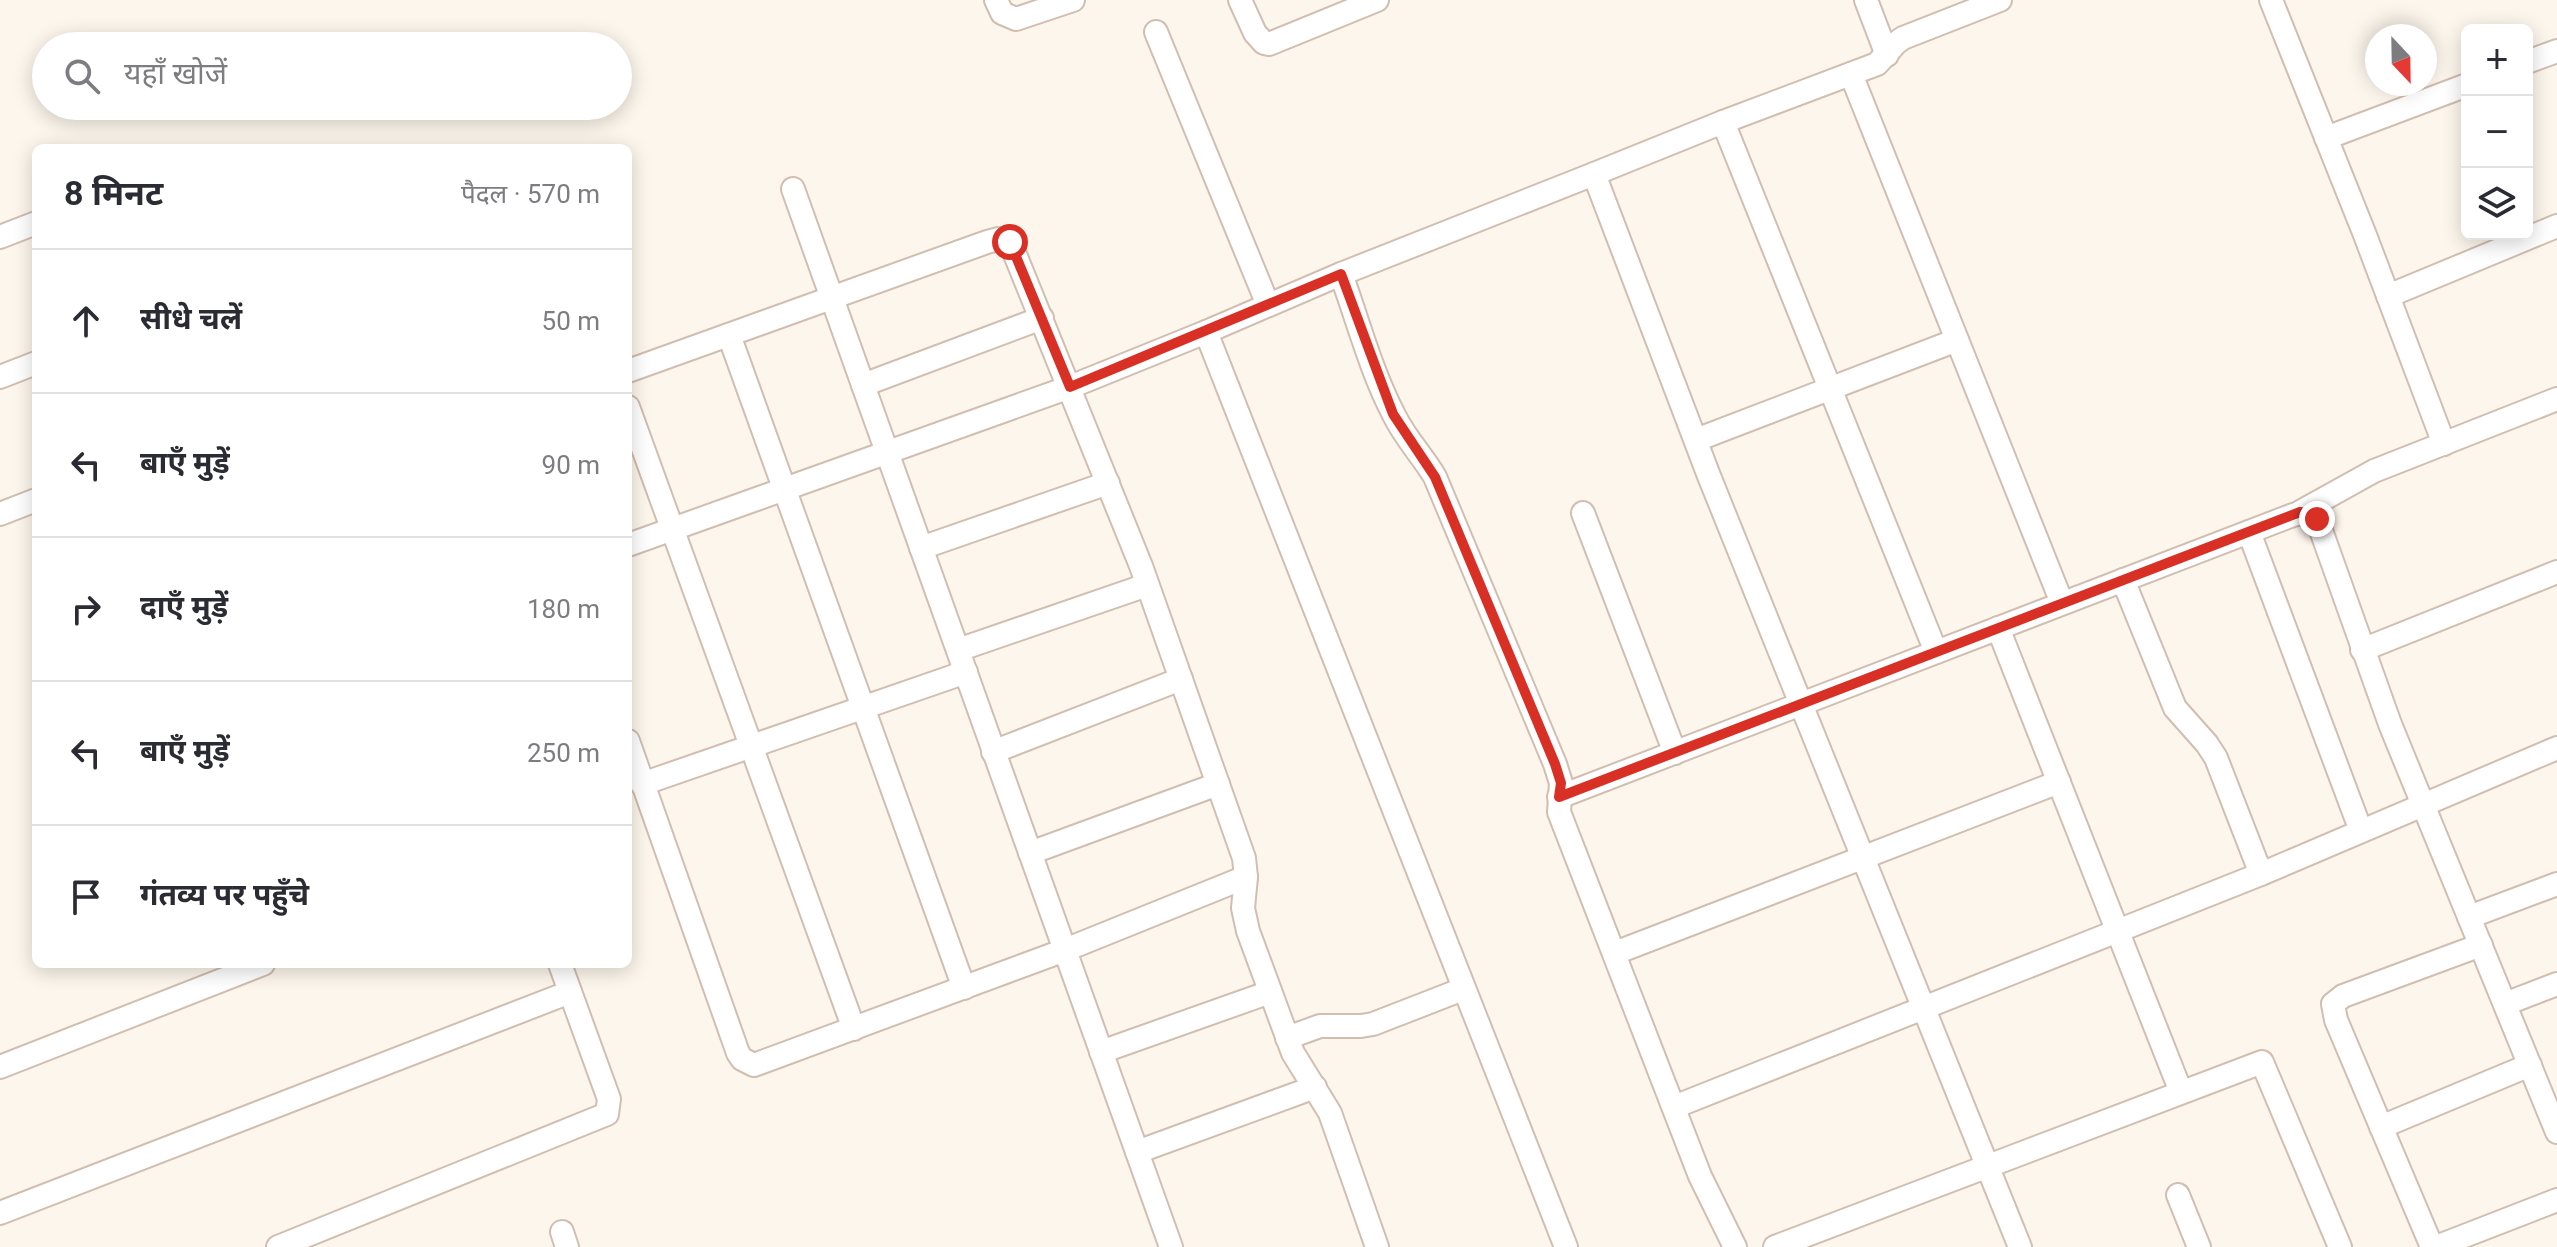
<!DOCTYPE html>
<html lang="hi">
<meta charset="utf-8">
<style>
body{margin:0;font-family:Roboto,"Noto Sans Devanagari",sans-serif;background:#f2f2f3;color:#2b2b33}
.controls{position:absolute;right:24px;top:24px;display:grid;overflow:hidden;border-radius:12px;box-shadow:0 4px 20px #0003}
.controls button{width:72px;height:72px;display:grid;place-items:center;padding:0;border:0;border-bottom:2px solid #e1e1e2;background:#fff;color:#2b2b33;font:40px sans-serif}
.compass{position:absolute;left:2365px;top:24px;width:72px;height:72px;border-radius:50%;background:#fff;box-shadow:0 4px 20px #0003;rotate:158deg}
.stop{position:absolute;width:24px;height:24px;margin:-18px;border:6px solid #d93025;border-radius:50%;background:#fff}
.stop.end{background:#d93025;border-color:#fff;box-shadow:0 2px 8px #0008}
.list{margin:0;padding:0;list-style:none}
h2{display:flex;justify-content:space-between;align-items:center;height:104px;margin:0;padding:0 32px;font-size:34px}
h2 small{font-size:26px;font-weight:400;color:#7c7c81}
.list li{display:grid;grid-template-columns:52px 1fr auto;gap:24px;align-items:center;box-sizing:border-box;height:144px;padding:0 32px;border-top:2px solid #e1e1e2}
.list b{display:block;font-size:30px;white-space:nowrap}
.list em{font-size:26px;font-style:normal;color:#7c7c81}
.icon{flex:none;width:44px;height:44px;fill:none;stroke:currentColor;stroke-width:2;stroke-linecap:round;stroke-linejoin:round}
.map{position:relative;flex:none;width:2557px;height:1247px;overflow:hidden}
.search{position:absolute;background:#fff;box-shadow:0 4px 20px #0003;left:32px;top:32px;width:600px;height:88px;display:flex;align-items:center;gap:20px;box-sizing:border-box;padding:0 28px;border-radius:44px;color:#7c7c81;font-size:30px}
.panel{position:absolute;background:#fff;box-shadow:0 4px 20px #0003;left:32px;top:144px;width:600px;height:824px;border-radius:12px}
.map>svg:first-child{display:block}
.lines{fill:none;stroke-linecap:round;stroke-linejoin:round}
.minor-casing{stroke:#d1beb0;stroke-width:26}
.minor{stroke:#fff;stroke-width:22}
.route{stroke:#d93025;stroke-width:10}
</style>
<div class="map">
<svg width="2557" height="1247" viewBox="0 0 2557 1247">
<rect width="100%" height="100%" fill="#fdf6ec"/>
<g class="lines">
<!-- minor casing -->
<g class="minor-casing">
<g id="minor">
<path d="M996,0L1002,13L1016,19L1073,0"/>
<path d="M1240,0L1255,33L1264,43L1269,44L1377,0"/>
<path d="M1866,0L1887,55"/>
<path d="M2271,0L2365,235L2444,444"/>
<path d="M1156,32L1268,305"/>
<path d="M2527,62L2557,51"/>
<path d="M1851,74L2062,603"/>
<path d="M1723,122L1936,652"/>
<path d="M2326,138L2467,85"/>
<path d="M1594,174L1723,122L1877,64L1896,43L1903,38L2000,0"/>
<path d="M793,189L1171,1247"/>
<path d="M0,237L36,223"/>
<path d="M1341,274C1358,321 1371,371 1394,415C1405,438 1422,455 1435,477L1555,764L1561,783L1559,812L1700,1176L1735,1247"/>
<path d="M2388,296L2557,226"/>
<path d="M729,335L964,988"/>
<path d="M628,371L987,242L998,239L1010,242L1141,566L1244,858L1246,877L1243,908L1248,931L1293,1053L1330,1113L1377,1247"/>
<path d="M0,377L36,363"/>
<path d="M863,385L1042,318"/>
<path d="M628,407L854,1029"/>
<path d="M1696,440L1957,340"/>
<path d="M2300,512L2374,471L2557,399"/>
<path d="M1583,513L1675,753"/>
<path d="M0,514L36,500"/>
<path d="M2249,532L2361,831"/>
<path d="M628,545L1070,387L1206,332"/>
<path d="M921,548L1108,483"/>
<path d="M2123,580L2175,708L2207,744L2216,758L2261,874"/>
<path d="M1998,628L2181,1092"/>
<path d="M958,650L1147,585"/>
<path d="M2362,650L2557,572"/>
<path d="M628,741L738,1053L742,1059L754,1065L1065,950L1246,877"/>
<path d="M993,752L1181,679"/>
<path d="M642,784L966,672"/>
<path d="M1559,797L2293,515L2307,512L2317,519L2390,724L2557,1132"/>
<path d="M1030,853L1218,784"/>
<path d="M2469,917L2557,884"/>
<path d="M1615,953L2059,782"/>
<path d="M2505,1004L2557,984"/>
<path d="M1287,1038L1320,1026H1361L1373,1024L1463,989"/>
<path d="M1101,1052L1270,992"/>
<path d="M0,1067L263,964"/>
<path d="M1674,1107L2261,874L2557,748"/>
<path d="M2381,1127L2530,1065"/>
<path d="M1137,1152L1315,1087"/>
<path d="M2178,1195L2199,1247"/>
<path d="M0,1213L570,992"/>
<path d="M562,1232L567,1247"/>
<path d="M278,1247L607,1114L609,1099L560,964"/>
<path d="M1566,1247L1206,332L1341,274L1594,174L1709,476L2020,1247"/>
<path d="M1775,1247L2262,1062L2340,1247"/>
<path d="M2432,1247L2336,1020L2333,1004L2343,996L2481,945"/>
<path d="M2436,1247L2557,1200"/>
</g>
</g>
<!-- minor -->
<use href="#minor" class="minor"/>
</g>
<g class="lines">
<!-- route -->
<path class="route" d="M1010,242L1070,387L1341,274L1393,414L1435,477L1555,764L1561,783L1559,797L2300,512L2313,514L2317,519"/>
</g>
</svg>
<div class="controls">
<button>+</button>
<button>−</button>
<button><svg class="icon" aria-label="layers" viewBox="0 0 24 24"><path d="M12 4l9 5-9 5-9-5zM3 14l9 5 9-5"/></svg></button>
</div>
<svg class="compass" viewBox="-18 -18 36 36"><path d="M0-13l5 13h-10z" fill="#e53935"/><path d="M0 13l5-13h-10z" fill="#7c7c81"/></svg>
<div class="stop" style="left:1010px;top:242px"></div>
<div class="stop end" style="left:2317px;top:519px"></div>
<div class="search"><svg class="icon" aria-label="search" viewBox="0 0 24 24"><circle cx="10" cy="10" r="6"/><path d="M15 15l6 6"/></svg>यहाँ खोजें</div>
<section class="panel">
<h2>8 मिनट<small>पैदल · 570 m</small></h2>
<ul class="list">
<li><svg class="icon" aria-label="ahead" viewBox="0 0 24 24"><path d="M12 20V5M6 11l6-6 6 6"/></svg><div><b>सीधे चलें</b></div><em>50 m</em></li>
<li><svg class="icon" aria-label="left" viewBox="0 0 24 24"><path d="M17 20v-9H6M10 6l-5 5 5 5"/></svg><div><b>बाएँ मुड़ें</b></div><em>90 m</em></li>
<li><svg class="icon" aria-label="right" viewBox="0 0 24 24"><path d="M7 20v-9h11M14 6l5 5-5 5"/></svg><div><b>दाएँ मुड़ें</b></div><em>180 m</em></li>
<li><svg class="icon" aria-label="left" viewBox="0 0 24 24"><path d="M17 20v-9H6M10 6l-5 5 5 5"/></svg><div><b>बाएँ मुड़ें</b></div><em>250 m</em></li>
<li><svg class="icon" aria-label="arrive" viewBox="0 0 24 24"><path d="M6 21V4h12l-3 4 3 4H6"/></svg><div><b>गंतव्य पर पहुँचे</b></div></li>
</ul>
</section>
</div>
